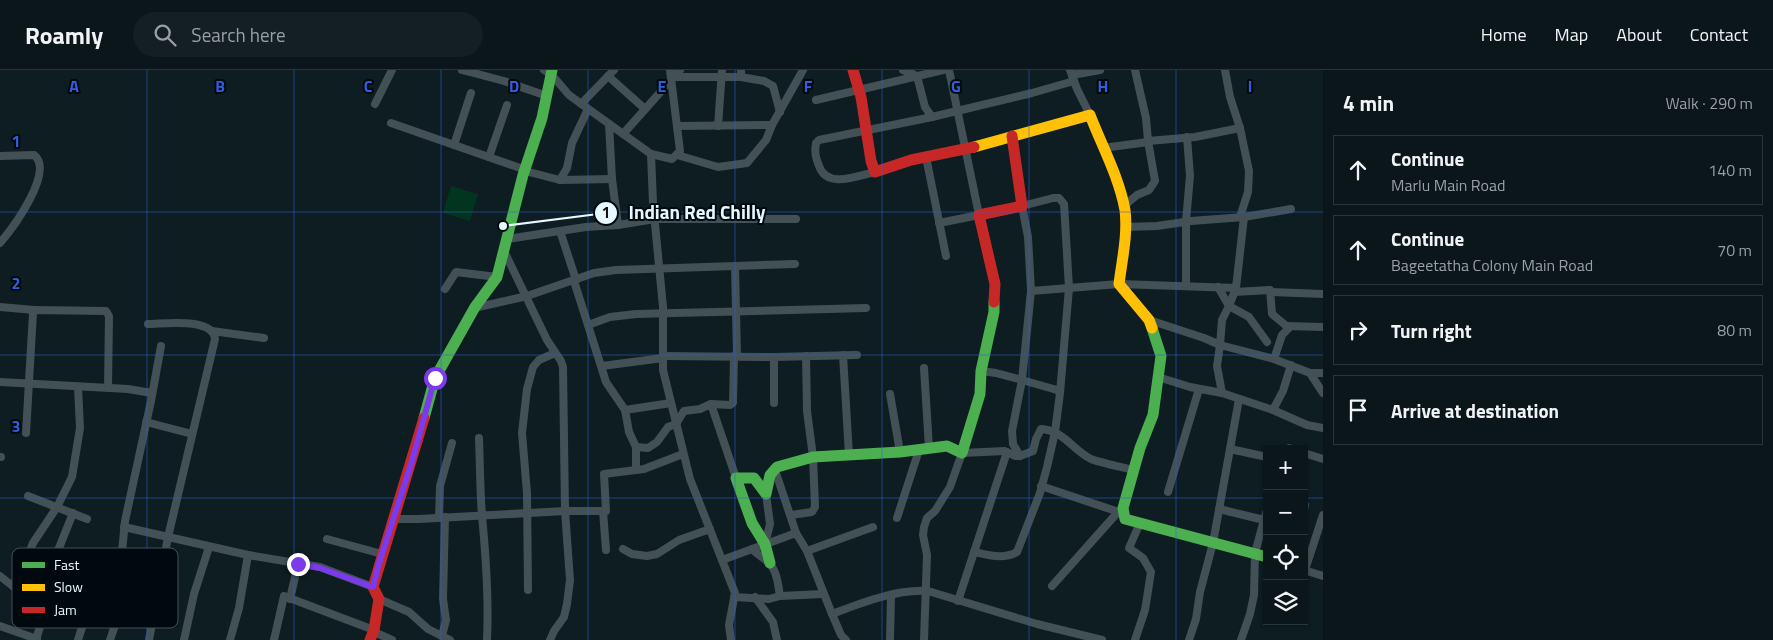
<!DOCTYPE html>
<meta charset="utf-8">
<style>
body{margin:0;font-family:"Titillium Web",sans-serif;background:#131f23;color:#f1f3f6}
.controls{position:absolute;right:15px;bottom:15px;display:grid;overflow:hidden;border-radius:0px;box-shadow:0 1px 4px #0004}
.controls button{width:45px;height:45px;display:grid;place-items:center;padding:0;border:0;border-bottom:1px solid #2a3539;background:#0a161a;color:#f1f3f6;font:25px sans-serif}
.stop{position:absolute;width:15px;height:15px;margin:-11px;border:4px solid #7c3aed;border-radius:50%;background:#fff}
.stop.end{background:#7c3aed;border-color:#fff;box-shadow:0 1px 5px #0008}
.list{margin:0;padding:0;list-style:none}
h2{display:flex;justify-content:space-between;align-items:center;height:65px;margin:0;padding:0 20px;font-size:21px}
h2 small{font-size:16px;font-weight:400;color:#999fa2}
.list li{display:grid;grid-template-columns:32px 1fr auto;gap:15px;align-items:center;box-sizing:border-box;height:70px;margin:0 10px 10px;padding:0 10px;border:1px solid #2a3539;border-radius:0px}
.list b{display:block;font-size:19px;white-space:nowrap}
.list p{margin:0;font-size:16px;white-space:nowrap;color:#999fa2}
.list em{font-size:16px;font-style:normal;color:#999fa2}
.icon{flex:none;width:28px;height:28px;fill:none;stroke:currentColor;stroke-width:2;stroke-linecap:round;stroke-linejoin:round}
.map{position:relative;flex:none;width:1323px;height:570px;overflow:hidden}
header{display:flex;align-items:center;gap:30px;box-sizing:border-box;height:70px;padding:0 25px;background:#0a161a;border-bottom:1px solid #2a3539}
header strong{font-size:24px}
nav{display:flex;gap:28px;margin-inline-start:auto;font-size:18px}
.search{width:350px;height:45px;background:#131f23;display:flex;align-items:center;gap:12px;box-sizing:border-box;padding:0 18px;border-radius:28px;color:#999fa2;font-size:19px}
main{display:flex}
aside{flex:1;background:#0a161a}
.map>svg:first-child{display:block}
.green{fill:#02351f}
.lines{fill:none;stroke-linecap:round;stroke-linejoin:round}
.street{stroke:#435156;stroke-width:8}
.fast{stroke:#4caf50;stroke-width:11}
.slow{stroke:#ffc107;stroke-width:11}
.jam{stroke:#c62828;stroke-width:11}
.route{stroke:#7c3aed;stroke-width:6}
.grid{fill:none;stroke:#315fdc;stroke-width:1;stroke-opacity:0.55}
.key{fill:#00090f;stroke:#455157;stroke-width:1}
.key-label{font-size:14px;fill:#e7f8ff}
.grid-label{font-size:16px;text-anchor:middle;font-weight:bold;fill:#315fdc;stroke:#00090f;stroke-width:4;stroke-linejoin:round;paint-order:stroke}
.leader{fill:none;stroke:#e7f8ff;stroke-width:2}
.callout-dot{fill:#e7f8ff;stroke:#00090f;stroke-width:2}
.mark-label{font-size:15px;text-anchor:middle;font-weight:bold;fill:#111}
.callout-label{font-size:19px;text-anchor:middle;font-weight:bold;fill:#e7f8ff;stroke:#00090f;stroke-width:4;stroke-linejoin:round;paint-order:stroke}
</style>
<header>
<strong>Roamly</strong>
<div class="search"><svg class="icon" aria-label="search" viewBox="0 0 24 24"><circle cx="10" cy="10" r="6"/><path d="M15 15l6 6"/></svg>Search here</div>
<nav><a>Home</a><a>Map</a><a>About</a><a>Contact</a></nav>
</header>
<main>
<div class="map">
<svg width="1323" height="570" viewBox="0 0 1323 570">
<rect width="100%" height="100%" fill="#0d1d22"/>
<!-- green -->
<path class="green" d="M451,116L478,124L470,151L443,143Z"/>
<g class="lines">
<!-- street -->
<g class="street">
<path d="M462,0L504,11L547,26"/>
<path d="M544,0L551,4L569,25L651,84L653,133L663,237V300L690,409L735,523L729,555L731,570"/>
<path d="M741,0V7L764,11L773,16L780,42"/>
<path d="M903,0L917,6L925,37L932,47L1032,23L1074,11"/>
<path d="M1070,0L1077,19L1090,45"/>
<path d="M1225,0L1230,27L1240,58L1249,101L1248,122L1240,147"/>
<path d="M1072,5L1100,0"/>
<path d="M608,6L645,39"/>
<path d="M674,7H741"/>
<path d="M816,30L943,0"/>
<path d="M375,34L392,0"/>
<path d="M581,34L614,0"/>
<path d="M391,53L526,100"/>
<path d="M609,54L612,109L618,155L655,149H796"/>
<path d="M677,56L772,55L803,0"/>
<path d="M718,56L722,0"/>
<path d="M623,64L680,0"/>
<path d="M1148,71L1195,67L1240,58"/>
<path d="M454,75L471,23"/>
<path d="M1103,78L1148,72"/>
<path d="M651,84L672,89L680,81L670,0"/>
<path d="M677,85L718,97L747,93L766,70L772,55"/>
<path d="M0,86L34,85C55,101 13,158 0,173"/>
<path d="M489,87L507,35"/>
<path d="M926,87L946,186"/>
<path d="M525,101L560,110L567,98L572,73L588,39"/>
<path d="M875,102C857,106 827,119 819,96C816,88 814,82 816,73L819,70L932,47"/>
<path d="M560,110L612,109"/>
<path d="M1124,136L1137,125L1149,120L1155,111L1148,71L1146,48L1135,0"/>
<path d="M939,153L979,145L949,0"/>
<path d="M1125,157L1157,156L1191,151L1244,147L1291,139"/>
<path d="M560,161L576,210"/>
<path d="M507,169L586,157L618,155"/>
<path d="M504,181L547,270L561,291L563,297L565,441L570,510L567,534L564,547L554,561L550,570"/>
<path d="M735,196L737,286"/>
<path d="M574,211L606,312L625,340"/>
<path d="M1186,216V151L1190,106L1187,67"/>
<path d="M1236,218L1229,236L1249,247L1267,272"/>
<path d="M445,219L456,202L497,207"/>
<path d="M1031,221L1119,214L1236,218L1244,147"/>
<path d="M1234,222L1270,220L1272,244L1289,258L1282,265L1274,289"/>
<path d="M1271,222L1323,224"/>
<path d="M0,237L34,240"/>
<path d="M474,238L527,226L594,203L616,200L795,194"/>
<path d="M1149,250L1204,268L1220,275L1222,250L1229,236L1218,217"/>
<path d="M148,254C164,254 213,247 215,269L168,467L149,570"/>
<path d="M588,255L610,247L636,244L866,238"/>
<path d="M1286,256L1323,257"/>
<path d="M212,261L264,268"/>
<path d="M843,285L849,385"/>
<path d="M663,286L774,287L857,285"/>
<path d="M1291,295L1283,321L1273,340L1307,355L1323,358"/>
<path d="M602,296L663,288"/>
<path d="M924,298L929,378"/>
<path d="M981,301L996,303L1022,310L1012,361L1013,374L1020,386"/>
<path d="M1310,303L1323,323"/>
<path d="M1158,307L1190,317L1222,323L1273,340"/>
<path d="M0,312L128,319L152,323"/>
<path d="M1222,323L1217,296L1220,275L1274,289L1310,303H1323"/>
<path d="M890,324L900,382"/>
<path d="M774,333V287"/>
<path d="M711,334L736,408"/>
<path d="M146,352L192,364"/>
<path d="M26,363L33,243L34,240L106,241L109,246L108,318"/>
<path d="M479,368C480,394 480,420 482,446C486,487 489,528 487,570"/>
<path d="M636,377L648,378L657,372L668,357L676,354L684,341L700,339L711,334L730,335L733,333L734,286"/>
<path d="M1289,378L1292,379"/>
<path d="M1230,379L1267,387"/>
<path d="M1304,383L1323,389"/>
<path d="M0,387H1"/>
<path d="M636,400V377L629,362L625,340L671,333"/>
<path d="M775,400L796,463"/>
<path d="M1041,416L1122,443"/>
<path d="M1168,422L1199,319"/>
<path d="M28,426L87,449"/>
<path d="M1219,439L1264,450L1267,440"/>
<path d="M1304,440L1305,435"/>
<path d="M603,441L606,480"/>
<path d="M791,445L812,442L815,437L813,387L807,341L806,286"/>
<path d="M439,448L440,416L452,373"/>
<path d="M897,448L919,380"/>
<path d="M393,449H419L565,441H606L604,404L644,399L683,384"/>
<path d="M124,457L248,485L320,497L373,517"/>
<path d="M327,469L382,484"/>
<path d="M765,474L770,454L766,424"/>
<path d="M623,479L632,484L647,486L657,484L679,470L710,459"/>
<path d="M807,481L873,457"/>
<path d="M974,482C989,485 1003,490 1017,482L1040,423L1047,397L1055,362L1060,323L1057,320L1022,310L1031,221L1028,167L1022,136L1053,128H1059L1064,134L1069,218L1060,323"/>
<path d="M722,490L796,463L807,481L832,544C861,533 896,519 928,521L1037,554L1102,570"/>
<path d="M25,495L91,519L93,526L89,544"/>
<path d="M1304,500L1323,506"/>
<path d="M1305,500L1323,445"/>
<path d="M49,503L73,443"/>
<path d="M0,506L15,518L47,533"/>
<path d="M1052,516L1118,442"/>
<path d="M15,518L33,473L57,437L72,407L80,358L78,317"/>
<path d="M528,520L527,423L522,363L527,319L533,297L539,290L555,283"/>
<path d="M780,526L823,524"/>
<path d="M734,527L769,529L780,526C778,514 777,500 768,492C762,487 757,484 752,479"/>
<path d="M755,527L773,552L777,570"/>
<path d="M290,529L298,494"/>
<path d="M379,529L409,542L428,559L450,570"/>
<path d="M958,531L1007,382"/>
<path d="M120,541L122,482L125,451L151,331L161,276"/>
<path d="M832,544L841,565L846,570"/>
<path d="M0,556L37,569"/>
<path d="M374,562L392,570"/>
<path d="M442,566L446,550L443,529L445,447"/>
<path d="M36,570L47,533L86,545"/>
<path d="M78,570L86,545L101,542L120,541L110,570"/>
<path d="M184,570L194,524L209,477"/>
<path d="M230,570L239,538L248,485"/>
<path d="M274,570L284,526L374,560"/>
<path d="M890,570L891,526"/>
<path d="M924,570L927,485L923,465L924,457L927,448L935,441L950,417L962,383L1005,381L1015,386H1020L1033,381L1036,369L1041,359C1063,360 1073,380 1091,389C1101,393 1122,397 1133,400"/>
<path d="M1135,570L1145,540L1151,502L1143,488L1129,478L1140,453"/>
<path d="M1189,570L1196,549L1200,522L1213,473L1239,329"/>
<path d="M1241,570L1250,544L1254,525L1255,483L1264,450"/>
</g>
<!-- fast -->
<g class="fast">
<path d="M1152,258L1161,286L1153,345L1140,378L1123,438L1125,449L1267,487"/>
<path d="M424,348L435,308L475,237L497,207L523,105L542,48L552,0"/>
<path d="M770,493L765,474L752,453L736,408H754L766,424L770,405L777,397L813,387L900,382L947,376L962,383L980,324L981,301L994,242V232"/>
</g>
<!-- slow -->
<path class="slow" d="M974,77L1090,45C1102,76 1119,107 1125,140C1128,164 1122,190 1119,214L1149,250L1152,258"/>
<!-- jam -->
<g class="jam">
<path d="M853,0L861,27L871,91L875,102L911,90L974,77"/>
<path d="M994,232L995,214L979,145L1022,136L1012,66"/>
<path d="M370,570L374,560L379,529L373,517L424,348"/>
</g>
</g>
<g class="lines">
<!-- route -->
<path class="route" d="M298,494L320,498L373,517L379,493L412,391L435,308"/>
</g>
<!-- grid -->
<path class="grid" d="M147,0V570M294,0V570M441,0V570M588,0V570M735,0V570M882,0V570M1029,0V570M1176,0V570M0,142H1323M0,285H1323M0,428H1267M1304,428H1323"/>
<!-- legend -->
<rect x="12" y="478" width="166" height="80" rx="8" class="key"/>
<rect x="22" y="492" width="23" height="6" fill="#4caf50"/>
<rect x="22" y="514" width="23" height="7" fill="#ffc107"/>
<rect x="22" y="537" width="23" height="6" fill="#c62828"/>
<g class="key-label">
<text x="54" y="500">Fast</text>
<text x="54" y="522">Slow</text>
<text x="54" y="545">Jam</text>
</g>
<g class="grid-label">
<text x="74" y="22">A</text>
<text x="220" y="22">B</text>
<text x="368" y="22">C</text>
<text x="514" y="22">D</text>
<text x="662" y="22">E</text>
<text x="808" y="22">F</text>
<text x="956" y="22">G</text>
<text x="1103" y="22">H</text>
<text x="1250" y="22">I</text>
<text x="16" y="77">1</text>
<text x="16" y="219">2</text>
<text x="16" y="362">3</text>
</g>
<!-- callouts -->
<path class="leader" d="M503 156L606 143"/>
<g class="callout-dot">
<circle cx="503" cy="156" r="5"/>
<circle cx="606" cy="143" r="12"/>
</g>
<g class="mark-label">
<text x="606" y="148">1</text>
</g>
<g class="callout-label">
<text x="697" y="149">Indian Red Chilly</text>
</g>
</svg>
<div class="controls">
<button>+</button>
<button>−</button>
<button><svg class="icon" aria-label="locate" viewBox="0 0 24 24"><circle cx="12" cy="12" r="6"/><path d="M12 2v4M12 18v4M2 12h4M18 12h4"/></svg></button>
<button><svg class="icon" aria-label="layers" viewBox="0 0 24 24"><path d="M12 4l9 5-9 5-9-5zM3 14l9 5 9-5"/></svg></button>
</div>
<div class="stop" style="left:435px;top:308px"></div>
<div class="stop end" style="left:298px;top:494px"></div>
</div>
<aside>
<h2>4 min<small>Walk · 290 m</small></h2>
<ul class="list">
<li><svg class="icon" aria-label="ahead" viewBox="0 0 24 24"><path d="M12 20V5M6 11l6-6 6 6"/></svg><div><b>Continue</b><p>Marlu Main Road</p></div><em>140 m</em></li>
<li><svg class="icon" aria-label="ahead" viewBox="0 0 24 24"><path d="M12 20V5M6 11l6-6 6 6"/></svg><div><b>Continue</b><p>Bageetatha Colony Main Road</p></div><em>70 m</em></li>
<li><svg class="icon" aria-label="right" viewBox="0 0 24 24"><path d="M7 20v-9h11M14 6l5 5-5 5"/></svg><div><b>Turn right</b></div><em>80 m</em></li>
<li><svg class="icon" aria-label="arrive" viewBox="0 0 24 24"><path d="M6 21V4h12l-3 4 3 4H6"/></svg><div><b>Arrive at destination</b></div></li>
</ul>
</aside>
</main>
